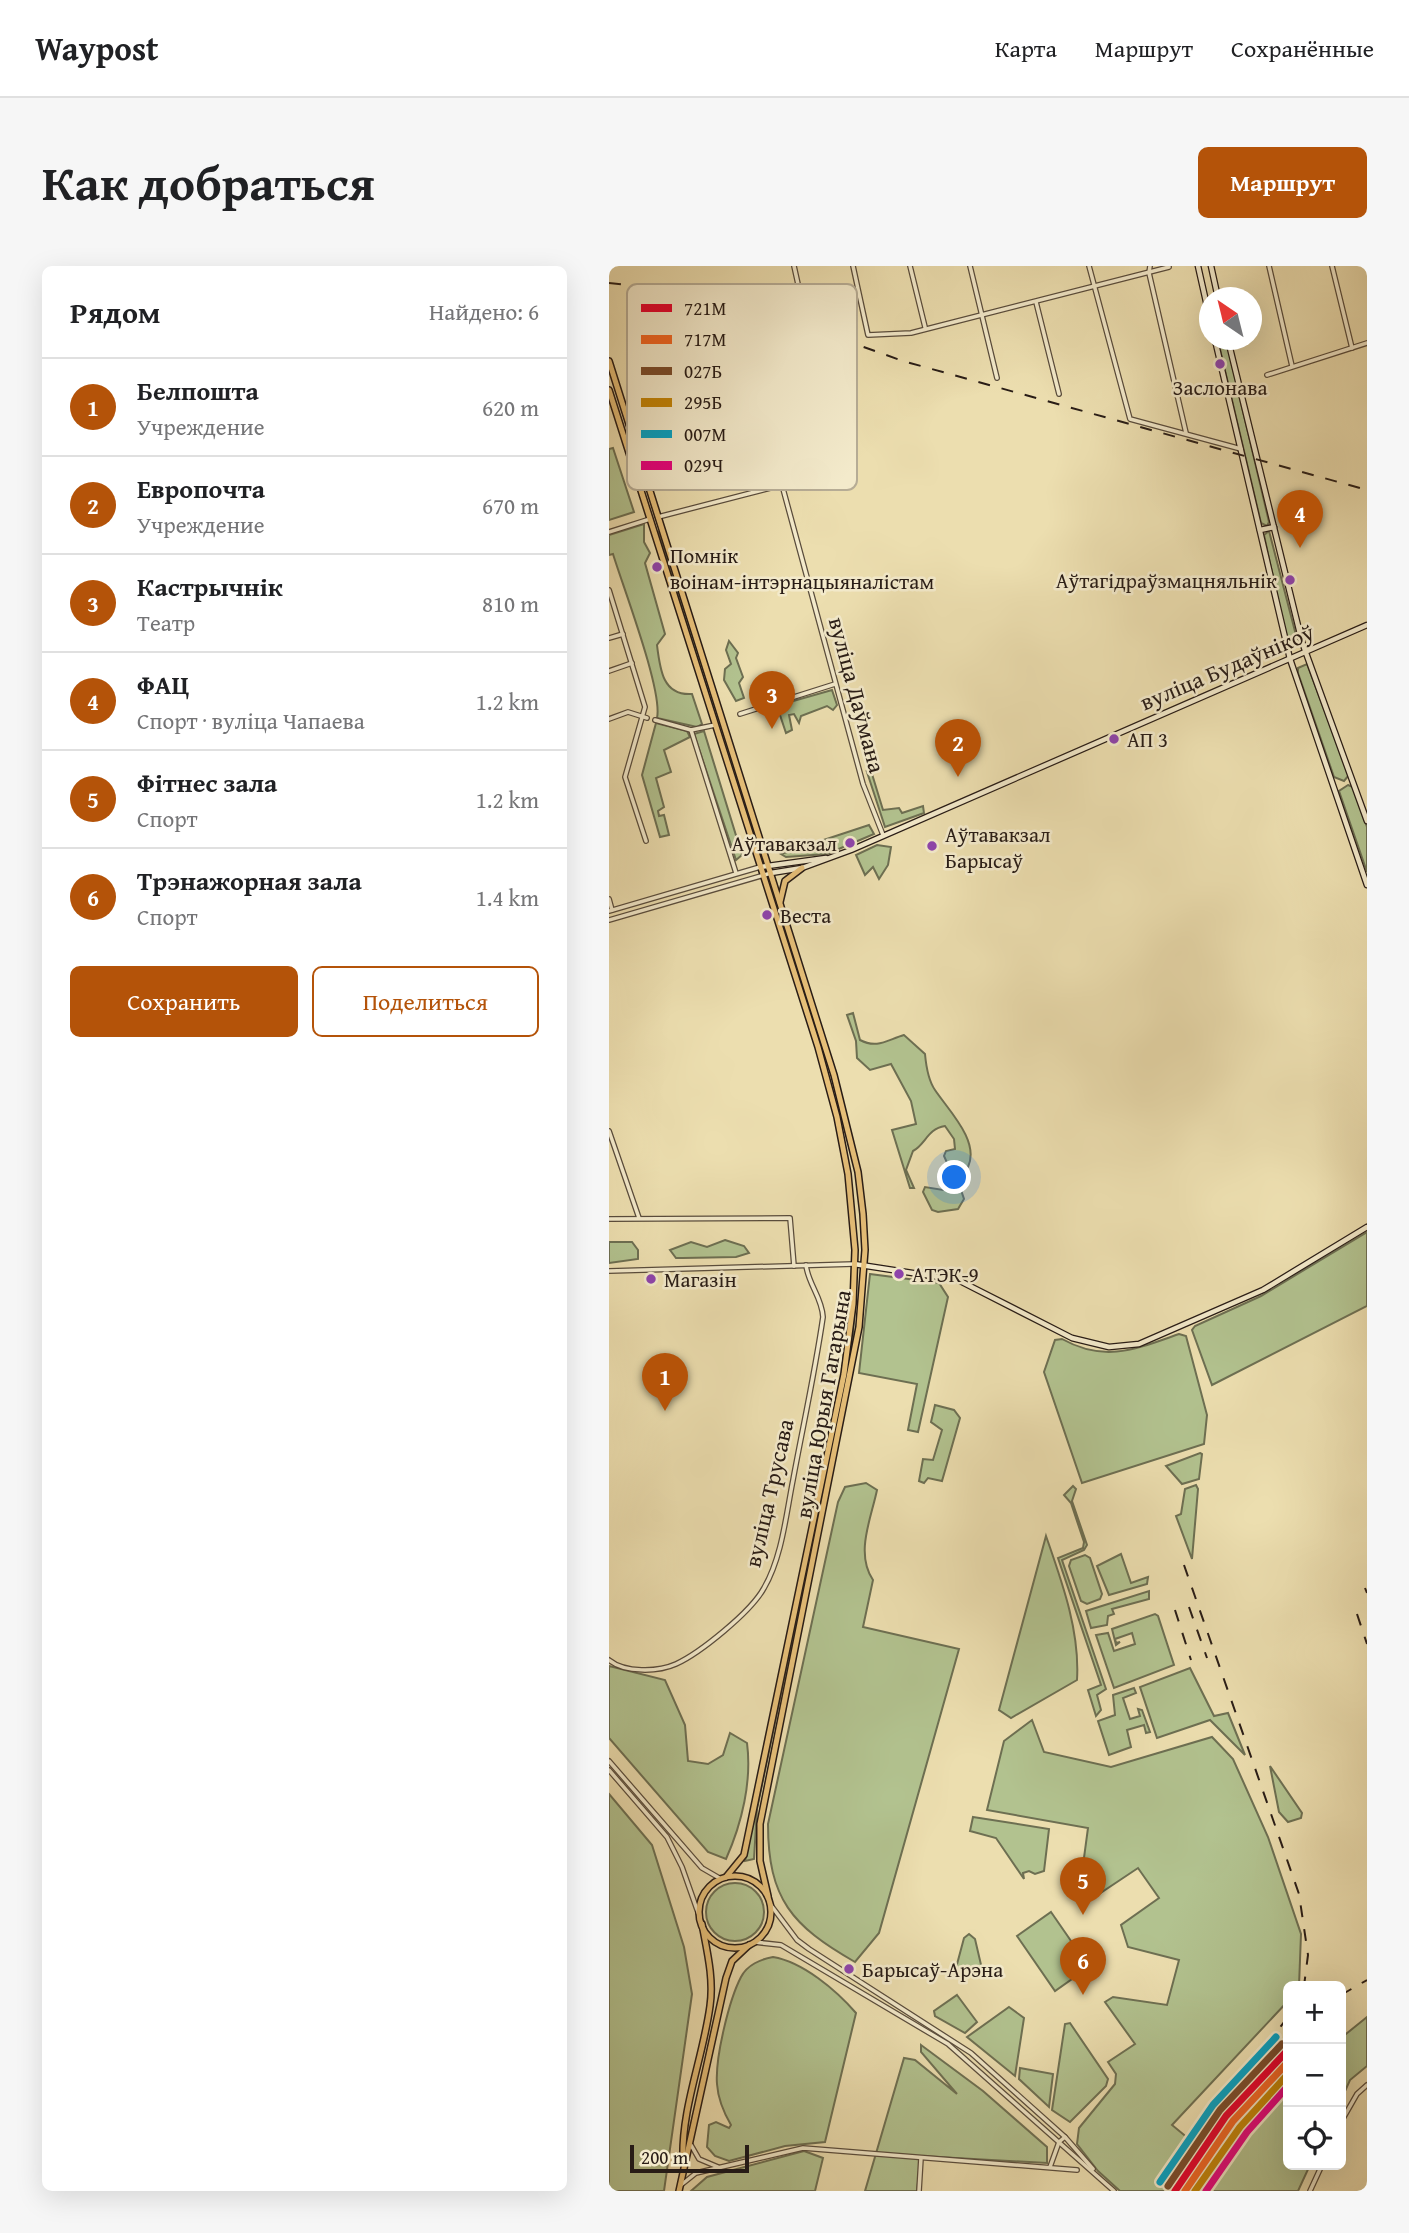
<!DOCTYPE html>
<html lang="ru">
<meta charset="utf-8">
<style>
body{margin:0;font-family:"Gentium Book Plus",serif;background:#f6f6f6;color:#202124}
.controls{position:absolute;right:21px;bottom:21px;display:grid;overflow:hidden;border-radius:10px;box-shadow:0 7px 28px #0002}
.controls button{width:63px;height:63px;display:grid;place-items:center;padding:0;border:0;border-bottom:2px solid #e0e0e0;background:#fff;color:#202124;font:35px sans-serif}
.compass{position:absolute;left:590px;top:21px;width:63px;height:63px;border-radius:50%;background:#fff;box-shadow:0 7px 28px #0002;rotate:325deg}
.scale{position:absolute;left:21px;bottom:18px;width:119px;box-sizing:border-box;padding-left:7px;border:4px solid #281c16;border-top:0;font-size:19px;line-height:24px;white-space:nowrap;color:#281c16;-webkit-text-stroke:5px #f3eacb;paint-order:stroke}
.you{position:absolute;left:346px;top:912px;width:24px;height:24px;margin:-18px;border:5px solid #fff;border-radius:50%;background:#1a73e8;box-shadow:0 0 0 10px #1a73e833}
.badge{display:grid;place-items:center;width:46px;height:46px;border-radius:50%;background:#b45309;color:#fff;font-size:23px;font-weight:700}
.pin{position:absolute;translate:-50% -58px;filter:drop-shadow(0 2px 4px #0008)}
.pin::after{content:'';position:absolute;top:37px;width:24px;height:21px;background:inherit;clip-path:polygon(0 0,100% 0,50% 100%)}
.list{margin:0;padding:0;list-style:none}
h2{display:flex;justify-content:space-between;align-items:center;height:91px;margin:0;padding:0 28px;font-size:30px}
h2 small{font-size:23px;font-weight:400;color:#757577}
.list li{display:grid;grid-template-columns:46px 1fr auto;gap:21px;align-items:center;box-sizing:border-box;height:98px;padding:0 28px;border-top:2px solid #e0e0e0}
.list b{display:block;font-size:26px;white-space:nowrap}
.list p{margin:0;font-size:23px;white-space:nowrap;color:#757577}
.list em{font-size:23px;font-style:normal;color:#757577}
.actions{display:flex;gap:14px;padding:21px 28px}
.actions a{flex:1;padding:16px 0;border:2px solid #b45309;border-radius:10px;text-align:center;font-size:24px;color:#b45309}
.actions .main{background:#b45309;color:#fff}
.icon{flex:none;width:38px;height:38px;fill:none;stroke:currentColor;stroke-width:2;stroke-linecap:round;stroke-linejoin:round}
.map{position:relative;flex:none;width:758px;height:1925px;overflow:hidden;border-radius:10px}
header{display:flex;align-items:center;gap:42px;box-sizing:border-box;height:98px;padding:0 35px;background:#fff;border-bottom:2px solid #e0e0e0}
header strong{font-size:33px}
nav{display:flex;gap:38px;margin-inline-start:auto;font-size:24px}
.intro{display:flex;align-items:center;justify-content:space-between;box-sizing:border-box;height:168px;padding:0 42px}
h1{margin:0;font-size:49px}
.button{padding:18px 32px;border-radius:10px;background:#b45309;color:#fff;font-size:24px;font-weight:700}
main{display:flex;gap:42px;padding:0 42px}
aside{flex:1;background:#fff;border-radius:10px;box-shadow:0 7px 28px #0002}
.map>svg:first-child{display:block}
.green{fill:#b2c28f;stroke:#6d6f52;stroke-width:2}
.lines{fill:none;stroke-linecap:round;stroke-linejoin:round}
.minor-casing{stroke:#594c3c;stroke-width:6}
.tertiary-casing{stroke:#594c3c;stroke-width:6}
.secondary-casing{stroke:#281c16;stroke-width:7}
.primary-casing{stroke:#281c16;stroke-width:8}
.minor{stroke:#f3eacb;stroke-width:3.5}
.tertiary{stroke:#f3eacb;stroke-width:3.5}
.secondary{stroke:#f3eacb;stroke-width:4.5}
.primary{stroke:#e6bf78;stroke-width:5}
.rail{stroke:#281c16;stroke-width:2;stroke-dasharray:12 12;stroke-linecap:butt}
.rail-1-casing{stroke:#f3eacb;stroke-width:12}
.rail-2-casing{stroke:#f3eacb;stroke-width:12}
.rail-3-casing{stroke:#f3eacb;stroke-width:12}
.rail-4-casing{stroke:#f3eacb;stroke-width:12}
.rail-5-casing{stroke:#f3eacb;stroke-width:12}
.rail-6-casing{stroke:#f3eacb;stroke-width:12}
.rail-1{stroke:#e4002b;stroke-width:7}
.rail-2{stroke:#f26522;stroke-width:7}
.rail-3{stroke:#7a4b2a;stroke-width:7}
.rail-4{stroke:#c38406;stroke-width:7}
.rail-5{stroke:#02a2c5;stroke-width:7}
.rail-6{stroke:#e5007d;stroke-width:7}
.bus-dot{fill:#8e44ad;stroke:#f3eacb;stroke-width:2.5}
.labels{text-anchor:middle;stroke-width:5;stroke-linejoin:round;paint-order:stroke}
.bus-label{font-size:21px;fill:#281c16;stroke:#f3eacb;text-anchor:start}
.street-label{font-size:23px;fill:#281c16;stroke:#f3eacb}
.key{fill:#f3eacb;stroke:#b6ac95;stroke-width:2}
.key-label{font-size:19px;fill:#281c16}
</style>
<header>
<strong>Waypost</strong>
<nav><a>Карта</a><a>Маршрут</a><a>Сохранённые</a></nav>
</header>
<div class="intro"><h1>Как добраться</h1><a class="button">Маршрут</a></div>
<main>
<aside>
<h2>Рядом<small>Найдено: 6</small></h2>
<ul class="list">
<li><span class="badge">1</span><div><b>Белпошта</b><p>Учреждение</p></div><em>620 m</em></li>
<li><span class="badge">2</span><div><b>Европочта</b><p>Учреждение</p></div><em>670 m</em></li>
<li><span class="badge">3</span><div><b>Кастрычнік</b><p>Театр</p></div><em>810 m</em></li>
<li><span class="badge">4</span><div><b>ФАЦ</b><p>Спорт · вуліца Чапаева</p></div><em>1.2 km</em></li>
<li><span class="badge">5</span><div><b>Фітнес зала</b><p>Спорт</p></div><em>1.2 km</em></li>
<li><span class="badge">6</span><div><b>Трэнажорная зала</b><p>Спорт</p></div><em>1.4 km</em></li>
</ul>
<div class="actions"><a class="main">Сохранить</a><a>Поделиться</a></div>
</aside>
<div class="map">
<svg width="758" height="1925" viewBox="0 0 758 1925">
<rect width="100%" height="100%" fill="#ecdeaf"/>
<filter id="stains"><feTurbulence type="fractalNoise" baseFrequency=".00286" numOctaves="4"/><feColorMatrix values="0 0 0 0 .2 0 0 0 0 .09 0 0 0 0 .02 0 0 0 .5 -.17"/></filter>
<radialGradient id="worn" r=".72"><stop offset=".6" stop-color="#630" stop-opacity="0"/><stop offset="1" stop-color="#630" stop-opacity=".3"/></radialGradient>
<!-- green -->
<g class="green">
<path d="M613,74L618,77L660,256L658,260L652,257L610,79Z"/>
<path d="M4,182L25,246L0,254V183Z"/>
<path d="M35,258V276L41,287L36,297L56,368L48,379C51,404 54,430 83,428L93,458L88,461L48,452C54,425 14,321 4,288L0,289V269Z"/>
<path d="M49,265L63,303L153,587L128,522Z"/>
<path d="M660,265L688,373L683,379L677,372L655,269Z"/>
<path d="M120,375L129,387L127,392L134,411L130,417L135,432L127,435L115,414L116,403L122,398L117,384Z"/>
<path d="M698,398L740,509L735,515L725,511L689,407V402Z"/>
<path d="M223,424L228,439L224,444L218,440L192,450L190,457L185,448L180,449L183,464L177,467L169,443L157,447L156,443Z"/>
<path d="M47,457L78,465L81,471L55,484L62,506L47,512L55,541L49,545L50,550L55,549L60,569L51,571L33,509Z"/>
<path d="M95,465L133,589L127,594L85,468Z"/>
<path d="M258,506L263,508L274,544L290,542L293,547L314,540L315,547L276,561Z"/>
<path d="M739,519L744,521L758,561V606L730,525Z"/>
<path d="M260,559L265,568L218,588L177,591L172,588Z"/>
<path d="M268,579L282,581L279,599L270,613L264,601L256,609L247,589Z"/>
<path d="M244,747L251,774C268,783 278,774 295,769L316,788C317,799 319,814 326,824C340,845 371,875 359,901C355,909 357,915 351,921L355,933L349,943L329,946L323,944L314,926L316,921L334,924L342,917L343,908L335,890L337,885L346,883L345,873L336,860C318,863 317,878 304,885L297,904L305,922H301L283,864L307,858L302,835L282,798L261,804L248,792L247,775L238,749Z"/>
<path d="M758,966V1040L603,1119L583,1064L586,1060L652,1030Z"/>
<path d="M116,974L135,980L140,987L127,991L74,992H67L61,984L82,976L98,981Z"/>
<path d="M0,976H23L29,984V993L0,997Z"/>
<path d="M261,1008L330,1017L339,1031L309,1166L299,1164L308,1118L250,1107Z"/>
<path d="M247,1019L243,1086L148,1543L145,1593L136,1595L240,1099Z"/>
<path d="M570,1068L577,1070L598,1149L595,1178L473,1217L435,1106L446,1074L453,1073C496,1097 527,1083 570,1068Z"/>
<path d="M326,1139L345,1144L351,1152L333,1215L319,1212L315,1217L310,1215L314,1193L324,1194L333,1164L322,1156Z"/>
<path d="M591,1187L593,1188L590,1213L573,1218L557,1200Z"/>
<path d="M257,1217L268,1224C262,1253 246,1287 264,1314L254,1361L350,1383L270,1667L246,1696C183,1660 159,1633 159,1558L229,1236L236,1221Z"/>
<path d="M587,1219L589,1223L583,1293L567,1250L572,1248L576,1223Z"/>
<path d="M464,1220L467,1223L463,1235L478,1279L475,1284L453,1294L497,1423L488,1429L492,1444L487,1450L479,1424L492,1419L449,1292L474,1282L475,1276L462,1237L455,1229Z"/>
<path d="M437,1270C453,1316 471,1365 468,1414L402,1452L390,1444Z"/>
<path d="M512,1288L522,1317L539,1311L538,1318L500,1329L488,1300Z"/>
<path d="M476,1289L481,1292L493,1328L491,1333L478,1338L472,1335L460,1300L462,1294Z"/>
<path d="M540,1325V1333L503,1343L505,1348L499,1350L498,1359L482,1362L477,1345Z"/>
<path d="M546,1348L549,1350L565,1399L505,1422L487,1369L499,1367L505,1385L526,1378L523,1367L506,1373L507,1377L511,1376L507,1379L503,1363Z"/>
<path d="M0,1400L56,1414L76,1459L79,1495L99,1498L114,1489L121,1467L138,1477C143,1515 133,1557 117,1593L99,1586L0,1472Z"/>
<path d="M581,1402L605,1450L619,1447L636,1489L601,1454L548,1472L531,1421Z"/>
<path d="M525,1422L527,1427L514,1432L521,1453L531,1450L529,1443L533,1444L541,1466L537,1467L535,1459L518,1464L522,1481L500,1489L489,1455L506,1449L504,1429Z"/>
<path d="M423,1454L435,1486L502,1501L603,1471L624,1493L659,1571L692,1668L690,1720H679V1735L563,1859L586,1878L555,1925H511L489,1905L468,1878L470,1862L506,1818L507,1808L499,1796L526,1778L496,1736L504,1731L558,1739L570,1694L519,1681L512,1659L550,1632L529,1602L490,1628L472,1614L479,1562L378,1544L395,1475Z"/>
<path d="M661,1500L693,1547L692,1552L679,1556L670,1546Z"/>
<path d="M0,1528L43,1579L75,1681L83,1728L55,1925H0Z"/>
<path d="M364,1551L440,1563L435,1605L426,1608L420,1605L414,1607L415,1613L387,1572L361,1565Z"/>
<circle cx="126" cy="1646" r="29"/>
<path d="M442,1646L480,1701L446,1725L408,1670Z"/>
<path d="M360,1668L366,1673L373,1703L370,1707L347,1702L355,1672Z"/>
<path d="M164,1691C194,1696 227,1724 247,1747L216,1876L176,1880L120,1895L106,1890L98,1881L100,1859L107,1856L120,1862L122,1859C115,1847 109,1833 108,1818C106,1792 120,1734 132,1711C138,1699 152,1693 164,1691Z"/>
<path d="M348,1729L368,1756L356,1767L326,1750L325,1745Z"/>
<path d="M400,1741L415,1752L406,1810L358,1771Z"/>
<path d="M758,1751V1800L741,1814L732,1834V1772Z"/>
<path d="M461,1757L499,1813L497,1820L461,1856L443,1844L456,1758Z"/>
<path d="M312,1779L374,1825L438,1881V1897L312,1890L308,1925H256L295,1792L306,1794L348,1828L312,1786Z"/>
<path d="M411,1802L444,1808L440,1841L410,1813Z"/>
<path d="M679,1815V1899H701L689,1925H600Z"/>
<path d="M195,1885L214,1892L206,1925H82L98,1911Z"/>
</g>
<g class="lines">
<!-- minor casing -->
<g class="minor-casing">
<g id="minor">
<path d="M244,0L259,69L302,67L560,1"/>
<path d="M301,0L316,61"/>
<path d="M361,0L388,112"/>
<path d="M480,0L521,153L632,183"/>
<path d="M541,0L540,7L577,167"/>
<path d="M660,0L683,100"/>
<path d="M723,0L743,82"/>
<path d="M167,35L187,26L189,18L185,0"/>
<path d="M427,36L450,128"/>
<path d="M138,51L173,219L254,518L274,569"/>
<path d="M658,109L758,77"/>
<path d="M49,251L173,219"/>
<path d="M0,266L41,253"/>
<path d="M0,324L36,441L16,511L37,575"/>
<path d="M0,372L14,368"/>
<path d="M0,405L23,397"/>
<path d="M131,448L226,418"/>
<path d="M0,453L19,446L38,452"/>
<path d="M46,454L82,464L106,459"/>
<path d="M82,464L127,607"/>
<path d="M0,633L3,644"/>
<path d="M0,865L30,952"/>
<path d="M0,953L181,952L185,1000"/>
<path d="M0,1005L245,998"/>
<path d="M0,1394C16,1407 49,1406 67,1398C91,1387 142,1346 155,1322C173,1291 177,1249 184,1214C194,1160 206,1106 214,1051C213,1031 199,1018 197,999"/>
<path d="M732,1856L748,1828L758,1819"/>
<path d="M82,1879L90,1893L109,1901"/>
<path d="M441,1901L450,1876L456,1871"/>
<path d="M72,1919L87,1907L194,1882L468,1904"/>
<path d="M310,1925L312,1892"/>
<path d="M701,1925L713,1899"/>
</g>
</g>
<!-- tertiary casing -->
<g class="tertiary-casing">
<g id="tertiary">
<path d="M0,645L151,601"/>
<path d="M0,654L162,607"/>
<path d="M0,1495L93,1602L112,1613"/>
<path d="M0,1504L58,1571L73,1601L91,1652"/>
<path d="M161,1638L188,1674L200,1683L362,1787L456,1871L484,1903"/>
<path d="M145,1676L172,1679L339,1778L505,1925"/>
</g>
</g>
<!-- secondary casing -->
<g class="secondary-casing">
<g id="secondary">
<path d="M589,0L600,49"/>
<path d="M602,0L609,32"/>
<path d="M606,74L681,393L758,619"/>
<path d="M619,74L693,376L758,555"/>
<path d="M651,264L665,261"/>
<path d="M151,601L217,592"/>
<path d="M162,607L193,602L242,584L758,359"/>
<path d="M245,998L349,1014L463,1072L500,1081L530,1078L654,1024L758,961"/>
</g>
</g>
<!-- primary casing -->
<g class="primary-casing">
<g id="primary">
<path d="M0,95L225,809L249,906L254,948L256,984L250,1061L151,1558V1595L159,1630"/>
<path d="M0,124L209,781L228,851L239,908L246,984L244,1038L235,1108L135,1589L117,1611"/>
<path d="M171,636L176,615L193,602"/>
<circle cx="126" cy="1646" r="36"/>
<path d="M74,1895C72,1843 94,1792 101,1740C105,1713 98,1685 93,1658"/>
<path d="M70,1925L117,1712L123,1695L140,1679"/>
</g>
</g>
<!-- minor -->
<use href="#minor" class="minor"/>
<!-- tertiary -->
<use href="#tertiary" class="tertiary"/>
<!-- secondary -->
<use href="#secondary" class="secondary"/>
<!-- primary -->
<use href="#primary" class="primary"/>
<!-- rail -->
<g class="rail">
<path d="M0,17L88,27L125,35L294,95L758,224"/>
<path d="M575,1299L690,1628L699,1689L695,1720"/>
<path d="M756,1322L758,1327"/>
<path d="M580,1341L598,1392"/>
<path d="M566,1344L582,1394"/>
<path d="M748,1348L758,1378"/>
<path d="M732,1729L758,1714"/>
<path d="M584,1875L679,1751"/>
</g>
<!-- rail-1 casing -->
<g class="rail-1-casing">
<path id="rail-1" d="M566,1925L617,1850L679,1784"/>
</g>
<!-- rail-2 casing -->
<g class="rail-2-casing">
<path id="rail-2" d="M576,1925L624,1855L679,1796"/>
</g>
<!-- rail-3 casing -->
<g class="rail-3-casing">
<path id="rail-3" d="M559,1920L611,1844L673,1778"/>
</g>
<!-- rail-4 casing -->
<g class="rail-4-casing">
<path id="rail-4" d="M586,1925L631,1861L679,1808"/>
</g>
<!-- rail-5 casing -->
<g class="rail-5-casing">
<path id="rail-5" d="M551,1916L604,1839L667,1771"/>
</g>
<!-- rail-6 casing -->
<g class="rail-6-casing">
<path id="rail-6" d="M597,1925L638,1866L679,1820"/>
</g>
<!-- rail-1 -->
<use href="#rail-1" class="rail-1"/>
<!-- rail-2 -->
<use href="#rail-2" class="rail-2"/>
<!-- rail-3 -->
<use href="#rail-3" class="rail-3"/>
<!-- rail-4 -->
<use href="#rail-4" class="rail-4"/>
<!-- rail-5 -->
<use href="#rail-5" class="rail-5"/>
<!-- rail-6 -->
<use href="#rail-6" class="rail-6"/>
</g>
<!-- markers -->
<g class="bus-dot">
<circle cx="611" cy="98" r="6"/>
<circle cx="48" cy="301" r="6"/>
<circle cx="681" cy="314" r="6"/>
<circle cx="505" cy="473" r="6"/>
<circle cx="241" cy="577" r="6"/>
<circle cx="323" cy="580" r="6"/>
<circle cx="158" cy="649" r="6"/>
<circle cx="290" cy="1008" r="6"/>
<circle cx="42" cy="1013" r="6"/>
<circle cx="240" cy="1703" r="6"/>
</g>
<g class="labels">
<!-- bus labels -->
<g class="bus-label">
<text x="611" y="129" text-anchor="middle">Заслонава</text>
<text x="61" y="297">Помнік<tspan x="61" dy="26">воінам-інтэрнацыяналістам</tspan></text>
<text x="668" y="322" text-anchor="end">Аўтагідраўзмацняльнік</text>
<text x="518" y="481">АП 3</text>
<text x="336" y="576">Аўтавакзал<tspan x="336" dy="26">Барысаў</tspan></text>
<text x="228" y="585" text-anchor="end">Аўтавакзал</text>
<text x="171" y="657">Веста</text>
<text x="303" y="1016">АТЭК-9</text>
<text x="55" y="1021">Магазін</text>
<text x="253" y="1711">Барысаў-Арэна</text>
</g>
<!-- street labels -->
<g class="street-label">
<text transform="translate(618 401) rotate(-23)" y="8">вуліца Будаўнікоў</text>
<text transform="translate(248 429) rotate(75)" y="8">вуліца Даўмана</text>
<text transform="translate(214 1138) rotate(-80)" y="8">вуліца Юрыя Гагарына</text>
<text transform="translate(160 1227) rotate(-77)" y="8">вуліца Трусава</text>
</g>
</g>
<!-- legend -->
<rect x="18" y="18" width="230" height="206" rx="10" class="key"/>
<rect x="32" y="38" width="31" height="8" fill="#e4002b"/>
<rect x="32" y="69" width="31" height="9" fill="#f26522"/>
<rect x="32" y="101" width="31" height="8" fill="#7a4b2a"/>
<rect x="32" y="132" width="31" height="9" fill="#c38406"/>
<rect x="32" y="164" width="31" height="8" fill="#02a2c5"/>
<rect x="32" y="195" width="31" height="9" fill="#e5007d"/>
<g class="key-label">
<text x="75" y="49">721М</text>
<text x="75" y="80">717М</text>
<text x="75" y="112">027Б</text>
<text x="75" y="143">295Б</text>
<text x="75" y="175">007М</text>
<text x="75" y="206">029Ч</text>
</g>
<rect width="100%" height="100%" filter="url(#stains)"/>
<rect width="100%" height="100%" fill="url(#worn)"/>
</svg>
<div class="controls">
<button>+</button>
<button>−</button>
<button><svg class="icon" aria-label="locate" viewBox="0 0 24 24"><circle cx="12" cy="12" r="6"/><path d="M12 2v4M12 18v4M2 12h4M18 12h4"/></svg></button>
</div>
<svg class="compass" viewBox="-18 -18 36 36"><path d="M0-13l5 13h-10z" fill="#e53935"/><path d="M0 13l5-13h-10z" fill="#757577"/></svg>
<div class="scale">200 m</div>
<div class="you"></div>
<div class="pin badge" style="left:56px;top:1145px">1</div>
<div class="pin badge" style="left:349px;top:511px">2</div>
<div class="pin badge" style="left:163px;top:463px">3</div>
<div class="pin badge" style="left:691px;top:282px">4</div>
<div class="pin badge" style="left:474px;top:1649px">5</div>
<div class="pin badge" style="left:474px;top:1729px">6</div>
</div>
</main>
